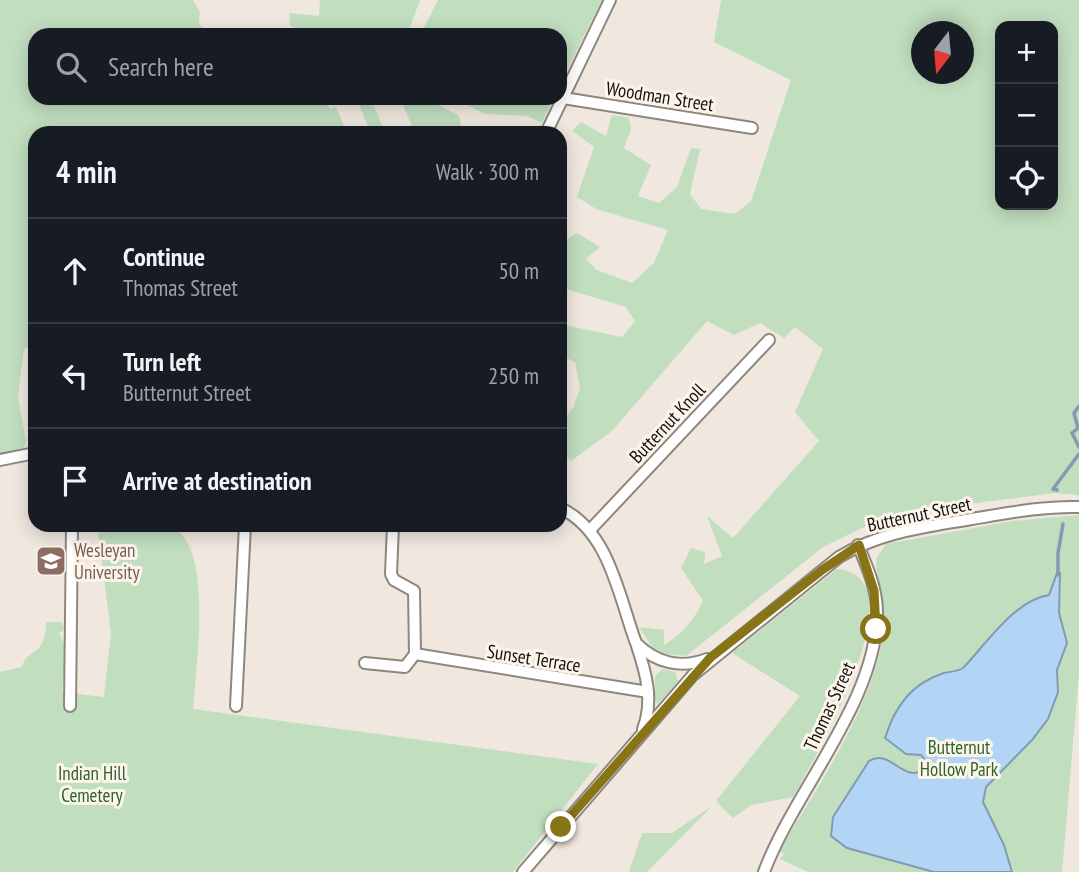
<!DOCTYPE html>
<meta charset="utf-8">
<style>
body{margin:0;font-family:"PT Sans Narrow",sans-serif;background:#242831;color:#f1f3f6}
.controls{position:absolute;right:21px;top:21px;display:grid;overflow:hidden;border-radius:14px;box-shadow:0 4px 18px #0003}
.controls button{width:63px;height:63px;display:grid;place-items:center;padding:0;border:0;border-bottom:2px solid #363941;background:#171b24;color:#f1f3f6;font:35px sans-serif}
.compass{position:absolute;left:911px;top:21px;width:63px;height:63px;border-radius:50%;background:#171b24;box-shadow:0 4px 18px #0003;rotate:196deg}
.stop{position:absolute;width:21px;height:21px;margin:-16px;border:5px solid #877416;border-radius:50%;background:#fff}
.stop.end{background:#877416;border-color:#fff;box-shadow:0 2px 7px #0008}
.list{margin:0;padding:0;list-style:none}
h2{display:flex;justify-content:space-between;align-items:center;height:91px;margin:0;padding:0 28px;font-size:30px}
h2 small{font-size:23px;font-weight:400;color:#9ea1a6}
.list li{display:grid;grid-template-columns:46px 1fr auto;gap:21px;align-items:center;box-sizing:border-box;height:105px;padding:0 28px;border-top:2px solid #363941}
.list b{display:block;font-size:26px;white-space:nowrap}
.list p{margin:0;font-size:23px;white-space:nowrap;color:#9ea1a6}
.list em{font-size:23px;font-style:normal;color:#9ea1a6}
.icon{flex:none;width:38px;height:38px;fill:none;stroke:currentColor;stroke-width:2;stroke-linecap:round;stroke-linejoin:round}
.map{position:relative;flex:none;width:1079px;height:872px;overflow:hidden}
.search{position:absolute;background:#171b24;box-shadow:0 4px 18px #0003;left:28px;top:28px;width:539px;height:77px;display:flex;align-items:center;gap:18px;box-sizing:border-box;padding:0 24px;border-radius:21px;color:#9ea1a6;font-size:26px}
.panel{position:absolute;background:#171b24;box-shadow:0 4px 18px #0003;left:28px;top:126px;width:539px;height:406px;border-radius:21px}
.map>svg:first-child{display:block}
.green{fill:#c1debf;fill-rule:evenodd}
.water{fill:#b2d5f6;stroke:#839ab1;stroke-width:2}
.lines{fill:none;stroke-linecap:round;stroke-linejoin:round}
.stream{stroke:#839ab1;stroke-width:3.5}
.street-casing{stroke:#8e877e;stroke-width:14}
.street{stroke:#fff;stroke-width:10}
.route{stroke:#877416;stroke-width:9}
.labels{text-anchor:middle;stroke-width:6;stroke-linejoin:round;paint-order:stroke}
.street-label{font-size:19px;fill:#14120f;stroke:#fdf5ec}
.education-label{font-size:19px;fill:#785e54;stroke:#fdf5ec;text-anchor:start}
.park-label{font-size:19px;fill:#2c642d;stroke:#fdf5ec}
</style>
<div class="map">
<svg width="1079" height="872" viewBox="0 0 1079 872">
<rect width="100%" height="100%" fill="#f0e8df"/>
<!-- green -->
<g class="green">
<path d="M0,0H193L200,12L199,24L210,35H35V98H326L330,109L336,107L347,133H35V345L24,349L18,397L26,441L24,448L0,454Z"/>
<path d="M320,0H420L407,35H316L290,26L289,13L319,16Z"/>
<path d="M438,0H602L560,84V35H420Z"/>
<path d="M721,0H1079V495L1055,493L952,506L866,526L823,547L686,656L656,653L639,627L664,630V645C681,635 695,619 703,601L681,568L691,548L705,552L704,564L722,556L707,516L733,538L819,441L795,412L823,349L795,327L784,338L760,323L734,335L707,321L612,431L571,461L560,450V424L573,408L580,388L575,362L560,355V324L622,337L635,321L626,307L560,287V244L577,233L600,247L586,259L597,270L632,283L654,263L668,230L596,209L577,197L594,147L572,131L581,122L606,136L612,115L629,118L631,129L624,148L651,165L638,196L659,203L677,187L691,148L700,149L690,194L701,209L735,214L751,201L791,80L714,42ZM1000,26H1053V205H1000ZM922,32H964V74H922Z"/>
<path d="M356,98H371L385,133H371Z"/>
<path d="M400,98H425L459,116L461,124L455,133H415Z"/>
<path d="M453,98H553L542,123L527,116L485,114Z"/>
<path d="M1079,515V674L1062,872H808L780,859L784,854L779,851C816,790 877,700 884,628C886,604 876,582 876,559L886,544L1012,521Z"/>
<path d="M110,525C130,525 164,518 180,533C211,561 196,669 193,709L598,764L513,872H0V672L22,667C27,647 46,658 46,622H62L64,630L59,633L67,650L62,692L104,697L111,632L98,533Z"/>
<path d="M837,569C924,576 811,764 793,797L751,805L733,818L716,801L800,696L732,653Z"/>
<path d="M663,669L675,672L678,681L658,704L655,701V676Z"/>
<path d="M712,806L647,872H629L642,833H672Z"/>
</g>
<!-- water -->
<path class="water" d="M1057,573H1060L1059,613L1067,643L1057,670L1058,692L1048,719L1032,740L986,787L983,802L1004,845L1012,872H934L847,848L831,836L833,817L869,761C891,748 902,783 924,770L925,760L921,755L906,754L885,738C895,706 912,683 944,673C949,672 961,671 964,667C986,644 1015,600 1049,595Z"/>
<g class="lines">
<!-- stream -->
<g class="stream">
<path d="M1079,406L1074,413L1078,428L1072,433L1079,447"/>
<path d="M1057,490L1053,489L1079,454"/>
<path d="M1058,575V553L1063,524"/>
</g>
<!-- street casing -->
<g class="street-casing">
<g id="street">
<path d="M563,98L752,128"/>
<path d="M546,133L610,0"/>
<path d="M0,460L35,453"/>
<path d="M560,508C609,530 619,597 636,643C656,663 681,669 707,659"/>
<path d="M590,530L769,340"/>
<path d="M637,646C646,673 654,701 643,729"/>
<path d="M415,654L648,692"/>
<path d="M365,663L405,667L415,654L414,591L394,580L391,574L393,525"/>
<path d="M70,706L72,525"/>
<path d="M236,706L245,525"/>
<path d="M523,872L693,675L839,557C880,532 926,527 972,519C1008,513 1043,506 1079,507"/>
<path d="M764,872C794,791 878,700 877,612C877,589 867,566 858,545"/>
</g>
</g>
<!-- street -->
<use href="#street" class="street"/>
</g>
<g class="lines">
<!-- route -->
<path class="route" d="M561,827L710,658L822,570L859,545L874,591L876,629"/>
</g>
<!-- icons -->
<defs>
<g id="university-square" transform="scale(1.575)"><rect x="-9" y="-9" width="18" height="18" rx="4" fill="#8d6e63" stroke="#fdf5ec"/><path d="M0-5L7-2L0 1L-7-2ZM-4 1L0 2.5L4 1V4Q0 6-4 4Z" fill="#fff"/></g>
</defs>
<g fill-rule="evenodd">
<use href="#university-square" x="51" y="561"/>
</g>
<g class="labels">
<!-- street labels -->
<g class="street-label">
<text transform="translate(660 96) rotate(9)" y="7">Woodman Street</text>
<text transform="translate(667 423) rotate(-47)" y="7">Butternut Knoll</text>
<text transform="translate(919 514) rotate(-12)" y="7">Butternut Street</text>
<text transform="translate(534 658) rotate(9)" y="7">Sunset Terrace</text>
<text transform="translate(829 706) rotate(-65)" y="7">Thomas Street</text>
</g>
<!-- education labels -->
<g class="education-label">
<text x="74" y="557">Wesleyan<tspan x="74" dy="22">University</tspan></text>
</g>
<!-- park labels -->
<g class="park-label">
<text x="959" y="754">Butternut<tspan x="959" dy="22">Hollow Park</tspan></text>
<text x="92" y="780">Indian Hill<tspan x="92" dy="22">Cemetery</tspan></text>
</g>
</g>
</svg>
<div class="controls">
<button>+</button>
<button>−</button>
<button><svg class="icon" aria-label="locate" viewBox="0 0 24 24"><circle cx="12" cy="12" r="6"/><path d="M12 2v4M12 18v4M2 12h4M18 12h4"/></svg></button>
</div>
<svg class="compass" viewBox="-18 -18 36 36"><path d="M0-13l5 13h-10z" fill="#e53935"/><path d="M0 13l5-13h-10z" fill="#9ea1a6"/></svg>
<div class="stop" style="left:876px;top:629px"></div>
<div class="stop end" style="left:561px;top:827px"></div>
<div class="search"><svg class="icon" aria-label="search" viewBox="0 0 24 24"><circle cx="10" cy="10" r="6"/><path d="M15 15l6 6"/></svg>Search here</div>
<section class="panel">
<h2>4 min<small>Walk · 300 m</small></h2>
<ul class="list">
<li><svg class="icon" aria-label="ahead" viewBox="0 0 24 24"><path d="M12 20V5M6 11l6-6 6 6"/></svg><div><b>Continue</b><p>Thomas Street</p></div><em>50 m</em></li>
<li><svg class="icon" aria-label="left" viewBox="0 0 24 24"><path d="M17 20v-9H6M10 6l-5 5 5 5"/></svg><div><b>Turn left</b><p>Butternut Street</p></div><em>250 m</em></li>
<li><svg class="icon" aria-label="arrive" viewBox="0 0 24 24"><path d="M6 21V4h12l-3 4 3 4H6"/></svg><div><b>Arrive at destination</b></div></li>
</ul>
</section>
</div>
